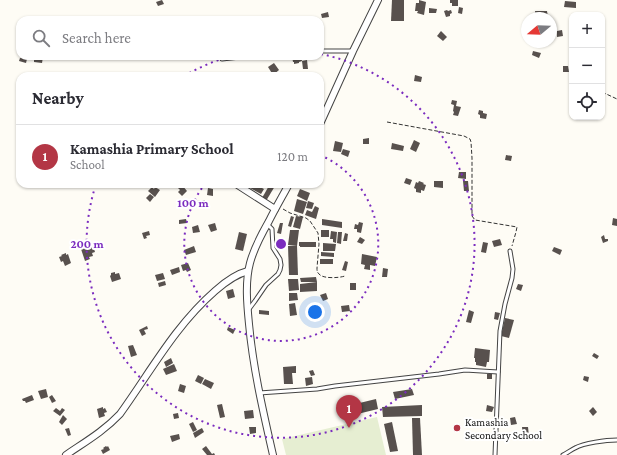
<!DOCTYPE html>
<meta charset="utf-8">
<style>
body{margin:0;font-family:"Crimson Pro",serif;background:#f7f7f7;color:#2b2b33}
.controls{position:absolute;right:12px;top:12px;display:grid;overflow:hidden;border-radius:8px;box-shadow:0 1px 3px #0004}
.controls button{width:36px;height:36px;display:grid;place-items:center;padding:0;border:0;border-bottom:1px solid #e1e1e2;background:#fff;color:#2b2b33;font:20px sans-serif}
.compass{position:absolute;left:521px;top:12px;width:36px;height:36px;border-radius:50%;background:#fff;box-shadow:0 1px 3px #0004;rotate:251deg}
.you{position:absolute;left:315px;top:312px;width:14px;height:14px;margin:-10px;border:3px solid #fff;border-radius:50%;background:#1a73e8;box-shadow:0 0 0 6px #1a73e833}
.badge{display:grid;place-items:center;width:26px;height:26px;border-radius:50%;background:#b33645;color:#fff;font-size:13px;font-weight:700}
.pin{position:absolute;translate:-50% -33px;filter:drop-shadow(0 1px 2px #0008)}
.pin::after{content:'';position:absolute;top:21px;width:14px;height:12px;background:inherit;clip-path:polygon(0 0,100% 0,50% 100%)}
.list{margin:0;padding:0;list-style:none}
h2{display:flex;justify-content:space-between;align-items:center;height:52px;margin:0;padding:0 16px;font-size:17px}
h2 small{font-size:13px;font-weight:400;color:#7c7c81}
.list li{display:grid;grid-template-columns:26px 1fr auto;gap:12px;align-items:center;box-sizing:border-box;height:64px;padding:0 16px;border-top:1px solid #e1e1e2}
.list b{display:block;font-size:15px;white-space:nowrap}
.list p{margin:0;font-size:13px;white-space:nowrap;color:#7c7c81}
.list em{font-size:13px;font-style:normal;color:#7c7c81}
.icon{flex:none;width:22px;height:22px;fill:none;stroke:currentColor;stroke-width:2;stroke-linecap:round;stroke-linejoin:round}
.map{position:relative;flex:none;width:617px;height:455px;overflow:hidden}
.search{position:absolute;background:#fff;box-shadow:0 1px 3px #0004;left:16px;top:16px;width:308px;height:44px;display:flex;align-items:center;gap:10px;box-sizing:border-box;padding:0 14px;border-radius:12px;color:#7c7c81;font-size:15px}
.panel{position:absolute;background:#fff;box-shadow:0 1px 3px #0004;left:16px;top:72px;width:308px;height:116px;border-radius:12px}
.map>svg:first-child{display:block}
.pitch{fill:#e6eed2}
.building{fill:#58514e}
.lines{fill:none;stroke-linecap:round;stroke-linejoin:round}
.service-casing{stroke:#444;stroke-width:5}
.minor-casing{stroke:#444;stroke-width:8}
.path{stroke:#333;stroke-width:1;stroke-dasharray:4 2;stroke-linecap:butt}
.service{stroke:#fff;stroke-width:3}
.minor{stroke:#fff;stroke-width:6}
.ring{fill:none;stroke:#7b2cbf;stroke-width:2;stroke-dasharray:2 4}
.poi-dot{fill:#b33645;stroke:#fff;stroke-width:1.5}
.labels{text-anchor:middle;stroke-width:4;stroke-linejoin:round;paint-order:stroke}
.poi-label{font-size:11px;fill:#111;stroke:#fff;text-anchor:start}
.centre{fill:#7b2cbf;stroke:#fff;stroke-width:2}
.ring-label{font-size:12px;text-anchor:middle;font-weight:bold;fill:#7b2cbf;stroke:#fff;stroke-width:4;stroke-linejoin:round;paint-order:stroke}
</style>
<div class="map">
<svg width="617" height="455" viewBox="0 0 617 455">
<rect width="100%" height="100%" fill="#fefcf5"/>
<!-- pitch -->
<path class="pitch" d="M377,417L386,455H286L282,439Z"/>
<!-- building -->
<g class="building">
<path d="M162,0L164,4L158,6L156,2Z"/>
<path d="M392,0H404V21H391Z"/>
<path d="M419,0L426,2L424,15L417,13L418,11H415L416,3H419Z"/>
<path d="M450,0H458V6H452V3H450Z"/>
<path d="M565,1L576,2V8L564,7Z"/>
<path d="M459,7L463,8L462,14L458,13Z"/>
<path d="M429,8L437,9L436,13H429Z"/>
<path d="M447,10L448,11L451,10L452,13L450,14V16L446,17L444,11Z"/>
<path d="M535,11H547L548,18H536Z"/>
<path d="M328,12L329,17L322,18L321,14Z"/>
<path d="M562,30L563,36L557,37V31Z"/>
<path d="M441,31L447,37L443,41L437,36Z"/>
<path d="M533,51L541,53L539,58L532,55Z"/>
<path d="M292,56H301L302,61L299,62V63L294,64V62H293Z"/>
<path d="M34,57H43L42,63L34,62Z"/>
<path d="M20,58L27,59L26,63L19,61Z"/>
<path d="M307,60L308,69H303L302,61Z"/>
<path d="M274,63L279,70L273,75L268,67Z"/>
<path d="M563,66H568L569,72H563Z"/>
<path d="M415,75L422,77L421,82L414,81Z"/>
<path d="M452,100L457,101L456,106L461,107L458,116L453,115L454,112L453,111L454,105L451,104Z"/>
<path d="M479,110L483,111V113L487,114L486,119L480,118V115L478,114Z"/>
<path d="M369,138V144H363V139Z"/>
<path d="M414,140L420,143L416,152L410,149Z"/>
<path d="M335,141L343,143L341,152L333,151Z"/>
<path d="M392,143L404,146L403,151L391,149Z"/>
<path d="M343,149L350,151L348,157L341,154Z"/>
<path d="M506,155L512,156L511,161L505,160Z"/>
<path d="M459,172H466V179L458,178Z"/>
<path d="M406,178L412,180L410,185L404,183Z"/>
<path d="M419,181L424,183L423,184L426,185L424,191L421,190V193L416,192V189L414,188L416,182L418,183Z"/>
<path d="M434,181H443V188L434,187Z"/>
<path d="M463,181H468L469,191H464Z"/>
<path d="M252,184H254L264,189L261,194L250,188Z"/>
<path d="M270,184H272L275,186L266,201L262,198Z"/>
<path d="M182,185L187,191L182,196L178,192L180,190L178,188Z"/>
<path d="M152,187L154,189L155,187L160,190L155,197L148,191Z"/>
<path d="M208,188L213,189V196L207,195Z"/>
<path d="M300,189L310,193L307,201L297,196Z"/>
<path d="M150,194L154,197L150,202L146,198Z"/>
<path d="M297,199L307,202L303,214L294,211Z"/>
<path d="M205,200V204L198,205L197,201Z"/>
<path d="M308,201L314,203L312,209L306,208Z"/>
<path d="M315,206L319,208L316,219L305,215L307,210L312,212Z"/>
<path d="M291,216L294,217L291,227L288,226Z"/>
<path d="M296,216L303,217L300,229L293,227Z"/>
<path d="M613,218L617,219V226L612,225Z"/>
<path d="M186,219L187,223L179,224V220Z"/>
<path d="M322,219L342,222V228L322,225Z"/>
<path d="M359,222L363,223L361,233L357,232V229H354L355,224L358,225Z"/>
<path d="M215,223L217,230L211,232L208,225Z"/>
<path d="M280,223H283L281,234L277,233Z"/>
<path d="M198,225L200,232L193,233L192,227Z"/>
<path d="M290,230H299L297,246L288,245Z"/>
<rect x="321" y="230" width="8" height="7"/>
<path d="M149,231L150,235L146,236L147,238L144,239L142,233Z"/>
<path d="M331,231L337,232L336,243L333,242V239H330Z"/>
<path d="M239,232L247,234L243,251L235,249Z"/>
<path d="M338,232H342L341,244L337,243Z"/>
<path d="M345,233L348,234L347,241H343Z"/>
<path d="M604,235L605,239H608V241L603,243L601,237Z"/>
<path d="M360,237L365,240L362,244L357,242Z"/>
<path d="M500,239L502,245L494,247L492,241Z"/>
<path d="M299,242H316V247H300V246H299Z"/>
<path d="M483,242L488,243L486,253L481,252Z"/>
<path d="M89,243L90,248L93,246L95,252L92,253L93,256L89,257L90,259L85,261L80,246Z"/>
<path d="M323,243L336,244L335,251H323Z"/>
<path d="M194,246L196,252L186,255L184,250Z"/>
<path d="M288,246H297L298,275H289Z"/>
<path d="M554,247L562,250L560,255L552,251Z"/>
<path d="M321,252L334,253V257L321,256Z"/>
<path d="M66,253V255L68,254L71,263L65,266L63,261L61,262L59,257L62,256L61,255Z"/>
<path d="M362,254L377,257L375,266L370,265V270L364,269L365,265L361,264Z"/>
<rect x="320" y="259" width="13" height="5"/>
<path d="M345,261L348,262L346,271L342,270Z"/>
<path d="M188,263L191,270L187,272L186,270L183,271L181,265Z"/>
<path d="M179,267L180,272L172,275L170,270Z"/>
<path d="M383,268L388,269L387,277H382Z"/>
<path d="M115,272V274L119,273L121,279L112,282L110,276L111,275V273Z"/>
<path d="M163,273L165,279L157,281L155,275Z"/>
<path d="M316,277L317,282H301L300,278Z"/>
<path d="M288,279H298L299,290L289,291Z"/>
<path d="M165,281L166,285L159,287L158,283Z"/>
<path d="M317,282V291L300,292V284Z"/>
<rect x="350" y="283" width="6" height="7"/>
<path d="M518,284L523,285L521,291L516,289Z"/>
<path d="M233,289L235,297L228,299L226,291Z"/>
<path d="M289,293H297L298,300L289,301Z"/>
<path d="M326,293L328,299L323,301L320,295Z"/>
<path d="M295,303L297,315L290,316L289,304Z"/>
<path d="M349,305L350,311L342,312L341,306Z"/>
<path d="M259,310L269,311V315L259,314Z"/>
<path d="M469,310L474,312L471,323L466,322Z"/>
<path d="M495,312L500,313L498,320L494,319Z"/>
<path d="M505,318L514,320L509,338L501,336Z"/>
<path d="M147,326L148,329L144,330L146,334L142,336L139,330Z"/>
<path d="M228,327L235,330L233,334L227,330Z"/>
<path d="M133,345L137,355L131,357L128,346Z"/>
<path d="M475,348L490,350L489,362H487L486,367L476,365V362H475V358H474Z"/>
<path d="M594,353L599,356L597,359L592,356Z"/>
<path d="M171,358L173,363L166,367L164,362Z"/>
<path d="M174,364L177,371L166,375L163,369Z"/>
<path d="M296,366V373H292L293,384H284L283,367Z"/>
<path d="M313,370L315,375L311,376L309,371Z"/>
<rect x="487" y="374" width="5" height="5"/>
<path d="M198,375L204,378L201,384L195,381Z"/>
<path d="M584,376L589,377L588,382L583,380Z"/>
<path d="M312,377L313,384L306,386L305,378Z"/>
<path d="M205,379L214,383L211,389L202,384Z"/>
<path d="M180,384L186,386L184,393L178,391Z"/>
<path d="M46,389L48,397L41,399L38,391Z"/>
<path d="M412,389L414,395L395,399L393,392Z"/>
<path d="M32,395L34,400L26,403L25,401H23L22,399Z"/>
<path d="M52,395L56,401L52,403L49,397Z"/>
<path d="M376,399L378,409L345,417L343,407Z"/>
<path d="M222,404L225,417L220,418L217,405Z"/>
<path d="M422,405V416L383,417L382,407Z"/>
<path d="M487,405L494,407L492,412L486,411Z"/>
<path d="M103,407V409L105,408L107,412L104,413L105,416L99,418L97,409Z"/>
<path d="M593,407L597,412L593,416L589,411Z"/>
<path d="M56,408L60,411L62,408L65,410L60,416L53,411Z"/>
<path d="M253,410L254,418L245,419L244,411Z"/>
<path d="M178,413L179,418L174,419L173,414Z"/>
<path d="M63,415L67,419L62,425L59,422Z"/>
<path d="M515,417L517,424L511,425L510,418Z"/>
<path d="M412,418H420L422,455H413Z"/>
<path d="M193,422L197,430L193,432L189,424Z"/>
<path d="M392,422L398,451L390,452L384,424Z"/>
<path d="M249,427H256V433L250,434Z"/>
<path d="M522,427H528L529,436L523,437Z"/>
<path d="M69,428L71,435L68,436L65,429Z"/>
<path d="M202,428L204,432L195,438L193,433Z"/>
<path d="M179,434L180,439L172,442L170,436Z"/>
<path d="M106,446L107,447L108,446L110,450L103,454L101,450L104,449L103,448Z"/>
<path d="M206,446L212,454L214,453L215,455H207L202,449Z"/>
</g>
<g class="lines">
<!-- service casing -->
<g class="service-casing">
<g id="service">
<path d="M320,51H353"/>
<path d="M222,59L249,56"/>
<path d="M249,309L255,301L266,285L278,274L280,270L281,265L280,259L273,248L272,229L267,224"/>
<path d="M259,393L317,389L335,386L439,374L465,370L498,372"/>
<path d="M495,455L500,331L505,304L512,278L513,269L510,251"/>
<path d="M563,455C567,453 571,450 575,448C584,443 606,440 617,440"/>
</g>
</g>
<!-- minor casing -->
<g class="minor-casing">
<g id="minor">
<path d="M320,124L353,51L378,0"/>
<path d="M236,184L275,209"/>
<path d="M66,455C85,442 104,431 120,414C151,371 175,326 215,291C224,283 236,274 248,271"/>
<path d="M273,455C263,411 253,368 249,324C247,304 245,282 250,263C254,248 261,235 269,221C275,209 282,197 289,184"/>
</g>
</g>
<!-- path -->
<g class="path">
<path d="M602,92L617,99"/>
<path d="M387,122L464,136L470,139L471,142L472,158V216L475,220L517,227L516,232L512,246"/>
<path d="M283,209L290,213L306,218L310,221L318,233L319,244L317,268C317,271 317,272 319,274C323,279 339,278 345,276"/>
</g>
<!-- service -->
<use href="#service" class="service"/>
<!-- minor -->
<use href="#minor" class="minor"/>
</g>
<!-- distance rings -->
<g class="ring">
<path d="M320 155A97 97 0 1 1 205 184"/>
<path d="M184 76A194 194 0 0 1 232 56M321 54A194 194 0 1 1 96 184"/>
</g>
<!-- markers -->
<circle class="poi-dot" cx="457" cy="428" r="4"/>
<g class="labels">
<!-- poi labels -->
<g class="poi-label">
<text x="465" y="426">Kamashia<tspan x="465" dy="13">Secondary School</tspan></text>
</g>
</g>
<circle cx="281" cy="244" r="6" class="centre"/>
<g class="ring-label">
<text x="193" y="207">100 m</text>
<text x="87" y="248">200 m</text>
</g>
</svg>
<div class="controls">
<button>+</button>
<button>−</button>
<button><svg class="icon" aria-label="locate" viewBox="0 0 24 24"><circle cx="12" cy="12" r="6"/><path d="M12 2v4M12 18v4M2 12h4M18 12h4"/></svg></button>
</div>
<svg class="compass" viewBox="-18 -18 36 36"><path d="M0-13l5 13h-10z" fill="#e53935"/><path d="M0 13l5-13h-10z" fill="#7c7c81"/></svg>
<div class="you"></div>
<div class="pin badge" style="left:349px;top:428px">1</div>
<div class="search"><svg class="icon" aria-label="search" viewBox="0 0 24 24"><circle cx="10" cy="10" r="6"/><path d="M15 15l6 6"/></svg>Search here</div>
<section class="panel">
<h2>Nearby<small></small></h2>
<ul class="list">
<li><span class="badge">1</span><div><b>Kamashia Primary School</b><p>School</p></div><em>120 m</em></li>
</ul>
</section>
</div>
